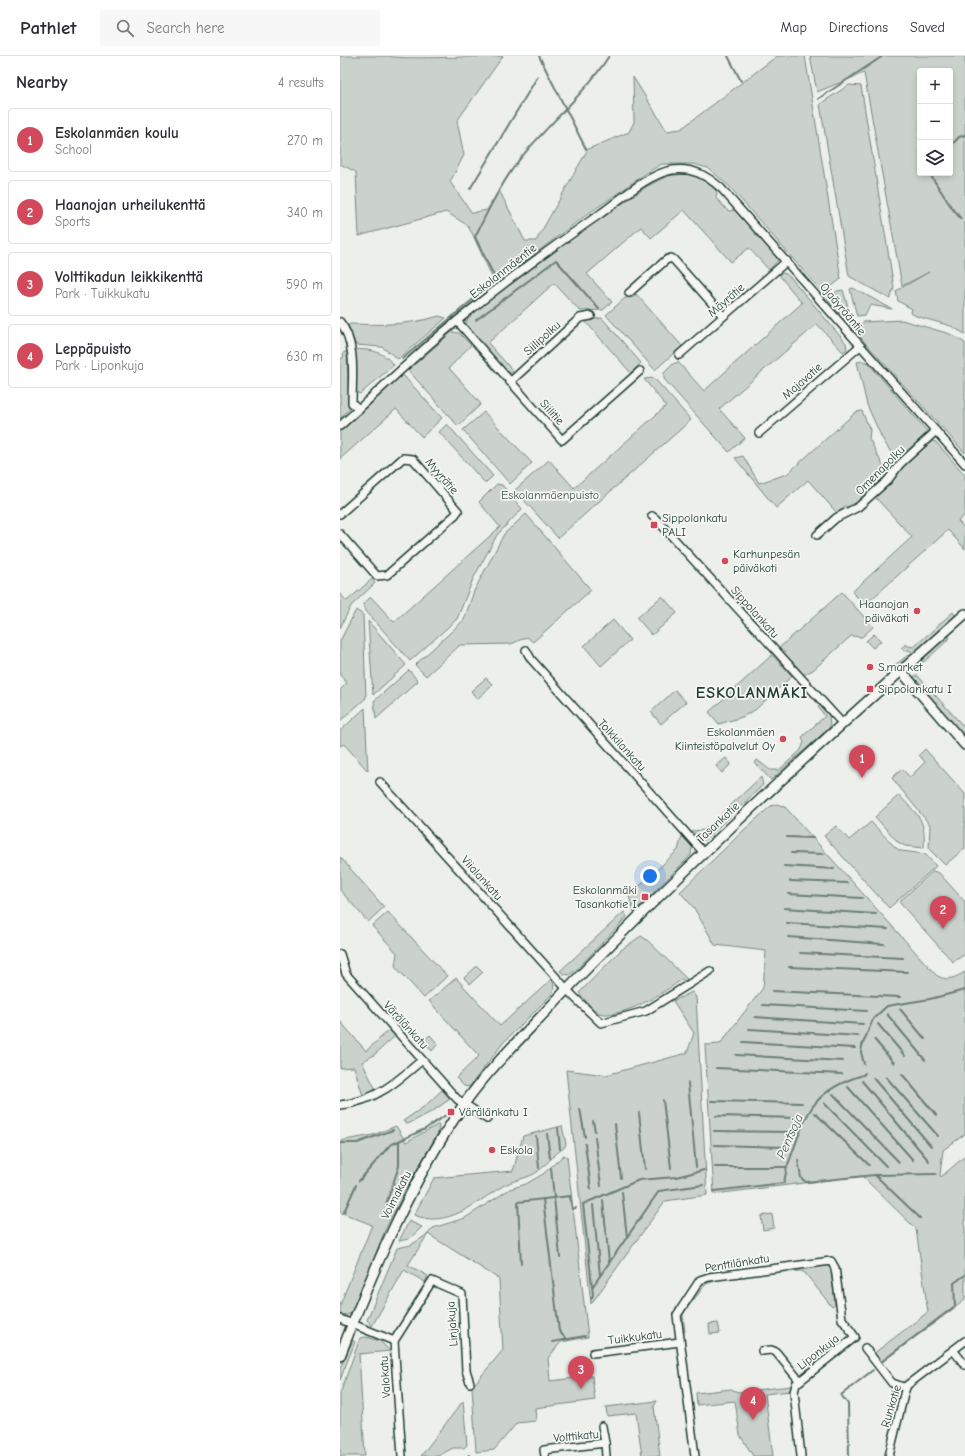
<!DOCTYPE html>
<meta charset="utf-8">
<style>
body{margin:0;font-family:"Comic Neue",sans-serif;background:#f7f7f7;color:#2b2b33}
.controls{position:absolute;right:12px;top:12px;display:grid;overflow:hidden;border-radius:4px;box-shadow:0 2px 6px #0003}
.controls button{width:36px;height:36px;display:grid;place-items:center;padding:0;border:0;border-bottom:1px solid #e1e1e2;background:#fff;color:#2b2b33;font:20px sans-serif}
.you{position:absolute;left:310px;top:820px;width:14px;height:14px;margin:-10px;border:3px solid #fff;border-radius:50%;background:#1a73e8;box-shadow:0 0 0 6px #1a73e833}
.badge{display:grid;place-items:center;width:26px;height:26px;border-radius:50%;background:#d1495b;color:#fff;font-size:13px;font-weight:700}
.pin{position:absolute;translate:-50% -33px;filter:drop-shadow(0 1px 2px #0008)}
.pin::after{content:'';position:absolute;top:21px;width:14px;height:12px;background:inherit;clip-path:polygon(0 0,100% 0,50% 100%)}
.list{margin:0;padding:0;list-style:none}
h2{display:flex;justify-content:space-between;align-items:center;height:52px;margin:0;padding:0 16px;font-size:17px}
h2 small{font-size:13px;font-weight:400;color:#7c7c81}
.list li{display:grid;grid-template-columns:26px 1fr auto;gap:12px;align-items:center;box-sizing:border-box;height:64px;margin:0 8px 8px;padding:0 8px;border:1px solid #e1e1e2;border-radius:4px}
.list b{display:block;font-size:15px;white-space:nowrap}
.list p{margin:0;font-size:13px;white-space:nowrap;color:#7c7c81}
.list em{font-size:13px;font-style:normal;color:#7c7c81}
.icon{flex:none;width:22px;height:22px;fill:none;stroke:currentColor;stroke-width:2;stroke-linecap:round;stroke-linejoin:round}
.map{position:relative;flex:none;width:625px;height:1400px;overflow:hidden}
header{display:flex;align-items:center;gap:24px;box-sizing:border-box;height:56px;padding:0 20px;background:#fff;border-bottom:1px solid #e1e1e2}
header strong{font-size:19px}
nav{display:flex;gap:22px;margin-inline-start:auto;font-size:14px}
.search{width:280px;height:36px;background:#f7f7f7;display:flex;align-items:center;gap:10px;box-sizing:border-box;padding:0 14px;border-radius:4px;color:#7c7c81;font-size:15px}
main{display:flex}
aside{flex:1;background:#fff}
.map>svg:first-child{display:block}
.green{fill:#cbd2cc;stroke:#758880;fill-rule:evenodd}
.lines{fill:none;stroke-linecap:round;stroke-linejoin:round}
.stream{stroke:#6c7e77;stroke-width:2}
.minor-casing{stroke:#1f3d34;stroke-width:10}
.tertiary-casing{stroke:#1f3d34;stroke-width:12}
.minor{stroke:#f6f6f2;stroke-width:7}
.tertiary{stroke:#f6f6f2;stroke-width:9}
.poi-dot{fill:#d1495b;stroke:#f6f6f2;stroke-width:1.5}
.labels{text-anchor:middle;stroke-width:3.5;stroke-linejoin:round;paint-order:stroke}
.street-label{font-size:12px;fill:#1f3d34;stroke:#f6f6f2}
.park-label{font-size:12px;fill:#415b52;stroke:#f6f6f2}
.poi-label{font-size:12px;fill:#1f3d34;stroke:#f6f6f2;text-anchor:start}
.water-label{font-size:13px;font-style:italic;fill:#3f5850;stroke:#f6f6f2}
.district-label{font-size:16px;font-weight:bold;letter-spacing:1px;fill:#1f3d34;stroke:#f6f6f2}
</style>
<header>
<strong>Pathlet</strong>
<div class="search"><svg class="icon" aria-label="search" viewBox="0 0 24 24"><circle cx="10" cy="10" r="6"/><path d="M15 15l6 6"/></svg>Search here</div>
<nav><a>Map</a><a>Directions</a><a>Saved</a></nav>
</header>
<main>
<aside>
<h2>Nearby<small>4 results</small></h2>
<ul class="list">
<li><span class="badge">1</span><div><b>Eskolanmäen koulu</b><p>School</p></div><em>270 m</em></li>
<li><span class="badge">2</span><div><b>Haanojan urheilukenttä</b><p>Sports</p></div><em>340 m</em></li>
<li><span class="badge">3</span><div><b>Volttikadun leikkikenttä</b><p>Park · Tuikkukatu</p></div><em>590 m</em></li>
<li><span class="badge">4</span><div><b>Leppäpuisto</b><p>Park · Liponkuja</p></div><em>630 m</em></li>
</ul>
</aside>
<div class="map">
<svg width="625" height="1400" viewBox="0 0 625 1400">
<rect width="100%" height="100%" fill="#edefea"/>
<filter id="ink" filterUnits="userSpaceOnUse"><feTurbulence type="fractalNoise" baseFrequency=".025" numOctaves="2"/><feDisplacementMap in="SourceGraphic" scale="8" xChannelSelector="R" yChannelSelector="G"/><feConvolveMatrix kernelMatrix="1 2 1 2 8 2 1 2 1" color-interpolation-filters="sRGB"/></filter>
<g filter="url(#ink)">
<!-- green -->
<g class="green">
<path d="M0,0H50C55,4 148,0 163,0L117,65L124,99L110,126L132,157L147,154L159,134L185,185H196L248,93L289,76L294,66L293,21L327,75L341,73L437,0H465L501,223L483,237L389,130L368,112L353,108H322L308,116L238,165L162,223H153L132,177L127,169L106,156L19,180L16,116L0,108Z"/>
<path d="M470,0H625V278L611,270L576,260L571,257L572,253L558,245L556,235L589,216L562,230L524,17L477,36ZM580,15H610V117H580Z"/>
<path d="M509,29L521,30L554,232L550,243L509,220L480,48Z"/>
<path d="M346,118C359,121 368,126 377,136L376,142L388,155L396,154L437,200L438,204L429,214L409,192L391,206L344,154L311,182L301,171L247,218L272,246L263,254L240,255L214,227L148,287L173,315L171,317L165,314L127,271L126,267L129,260L220,191L306,131L327,120Z"/>
<path d="M442,217L446,218L452,223L506,287L507,293L503,296L477,268L379,353L405,382L389,396L324,323V317L333,308L338,306L364,335L462,247L439,219Z"/>
<path d="M513,232L552,253L530,249L525,259L517,260L510,233Z"/>
<path d="M503,234L513,267L511,270L487,244L497,235Z"/>
<path d="M296,238L342,290L315,314L266,259L285,242L294,241Z"/>
<path d="M99,260L106,262L58,303L42,291L16,289L8,270L10,268C40,269 70,269 99,260Z"/>
<path d="M262,262L301,307L291,317L245,265Z"/>
<path d="M562,264L610,278L625,287V397L521,282L519,272L523,266Z"/>
<path d="M112,276L119,277L131,289L109,312L141,348L118,370L68,314Z"/>
<path d="M13,293C32,294 41,294 54,309L20,338L16,336Z"/>
<path d="M4,296H7L9,353L0,363V303L3,302Z"/>
<path d="M523,305L528,307L587,375L585,379L559,402L555,403L542,382L527,349L517,306Z"/>
<path d="M62,318L102,362L82,381L56,353L0,403V374Z"/>
<path d="M314,322L351,364L218,482L175,434L209,404L234,432L326,350L304,323Z"/>
<path d="M522,355L530,374L529,382L548,420L512,452L505,450L497,457L468,424L436,452L395,402L403,400L419,427L447,418L516,356Z"/>
<path d="M144,356L192,407L170,428L123,374Z"/>
<path d="M107,368L153,420L145,427L99,376Z"/>
<path d="M592,385L596,386L625,419V459L618,465L625,473V493L608,474L525,549L512,536L572,481L535,441L553,424L559,413Z"/>
<path d="M157,428L162,429L182,453L157,479L133,523L117,563L70,605L26,555L23,548L31,541L54,566L160,471L139,446Z"/>
<path d="M186,458L251,534L193,586L187,581L171,588L120,589L86,620L75,609L124,564L134,535L164,478Z"/>
<path d="M32,523L35,527L11,550L0,572V538L7,545Z"/>
<path d="M502,536L533,571L522,581L511,580L473,614L463,619L439,592Z"/>
<path d="M322,540L337,557L312,579L297,562Z"/>
<path d="M16,554L23,559L26,642L0,665V634L7,627L0,619V585Z"/>
<path d="M613,556L616,561L573,598L570,594L564,595L561,592L566,588L568,590L574,591Z"/>
<path d="M273,564L290,584L261,610L244,590Z"/>
<path d="M28,565L66,609L33,639Z"/>
<path d="M534,578L541,585L533,592L526,585Z"/>
<path d="M609,580L610,582L584,606L581,605L606,581Z"/>
<path d="M432,599L452,620L415,654L402,661L379,668L369,656Z"/>
<path d="M568,599L570,601L557,613L547,620L545,617Z"/>
<path d="M69,614L78,625L36,663L34,645Z"/>
<path d="M574,620H578L625,672V681L573,622Z"/>
<path d="M146,622L153,629L137,643L131,635Z"/>
<path d="M335,634L346,646L321,668L311,656Z"/>
<path d="M480,649L489,659L490,671L431,724L415,707L417,704L430,714H439L461,694L464,686L462,681L485,660L478,651Z"/>
<path d="M25,652L28,715L4,688L0,690V675Z"/>
<path d="M585,693L625,738V792L605,809L589,793L590,769L552,722L562,713L570,721L585,706L579,699Z"/>
<path d="M386,702L391,708L382,717L376,710Z"/>
<path d="M421,721L423,729L365,784H361L352,775L364,774Z"/>
<path d="M559,739C578,760 586,762 584,792L565,790L558,786L535,761Z"/>
<path d="M437,748L445,751L596,919C607,926 614,922 625,916V1078L603,1094L600,1119L601,1121L625,1100V1244L541,1307L533,1298L588,1256L576,1173L522,1120L374,1138L365,989L380,988L423,932L426,895L375,889L354,852L340,836L404,774L431,750Z"/>
<path d="M531,766L556,792L561,795L585,798L596,810L549,852L484,780L496,770L509,784Z"/>
<path d="M342,780L352,791L351,799L294,856L289,840L338,794Z"/>
<path d="M0,801L44,851L28,866L0,834Z"/>
<path d="M593,815L599,817L625,846V898L613,906L559,846Z"/>
<path d="M48,856L107,920L84,942L55,910L57,897L32,870Z"/>
<path d="M284,856L287,861L237,913L229,919L224,918L220,915Z"/>
<path d="M301,880L307,884L347,923L345,925L342,923C326,936 280,964 259,957C252,954 245,943 239,937L281,894Z"/>
<path d="M137,910L143,916L130,928L124,922Z"/>
<path d="M116,922L160,970L212,923L214,929L213,937L163,987L129,1031L124,1030L116,1022L139,1000L89,945Z"/>
<path d="M352,936L356,941L367,1139L325,1145L251,1248L226,1014L266,1019L347,997L354,977L333,945Z"/>
<path d="M0,965L26,995L49,974L55,980L34,999L22,1006L36,1034L23,1040L14,1011L0,1012Z"/>
<path d="M90,979L98,988L92,995L83,985Z"/>
<path d="M102,1034L110,1043L93,1055L68,1068L63,1065L85,1050Z"/>
<path d="M99,1068L98,1077L68,1129L45,1174L14,1253L8,1259L0,1258V1249L32,1169L0,1156V1085L33,1079L56,1070L66,1086Z"/>
<path d="M222,1070L226,1088L224,1092C213,1098 206,1111 194,1118C184,1123 173,1124 163,1130C135,1147 107,1173 74,1159L94,1122L173,1115L183,1080Z"/>
<path d="M224,1099L227,1101L248,1281L221,1286L208,1302L210,1325L252,1320L255,1344L195,1352L196,1365L177,1367L154,1394L136,1396L132,1331L163,1294L159,1223L88,1178L68,1209L88,1220L85,1226L64,1214L32,1270L27,1264L57,1192L71,1189L88,1178L93,1172L125,1162L170,1133L186,1128L203,1118Z"/>
<path d="M432,1158L434,1172L423,1174L421,1160Z"/>
<path d="M69,1165L82,1171L69,1183L59,1185Z"/>
<path d="M486,1209L491,1212L495,1249L492,1251L465,1217L461,1215L448,1216L447,1214Z"/>
<path d="M378,1223V1224L366,1228L345,1255L343,1259L345,1276H342L340,1260L342,1255L365,1225Z"/>
<path d="M378,1267L380,1277L370,1278L369,1268Z"/>
<path d="M26,1281L40,1285L50,1295L19,1298L25,1400H0V1338L20,1282Z"/>
<path d="M13,1284L15,1286L0,1324V1312Z"/>
<path d="M451,1330L450,1335L425,1338L433,1400H413L400,1379L395,1345L357,1349L356,1337L391,1333L398,1336Z"/>
<path d="M123,1345L127,1389L124,1392H113L98,1400H81Z"/>
<path d="M317,1345L314,1350L320,1400H302L296,1357L267,1360L266,1351Z"/>
</g>
<g class="lines">
<!-- stream -->
<g class="stream">
<path d="M199,0L246,93"/>
<path d="M388,0L401,25"/>
<path d="M478,43L543,0"/>
<path d="M610,91L619,81L625,79"/>
<path d="M593,117L591,120L612,152L621,163"/>
<path d="M130,133L198,20"/>
<path d="M136,264L216,204L259,253"/>
<path d="M62,303L156,224L135,181C148,154 161,128 179,104C208,68 244,39 269,0"/>
<path d="M447,781L473,782"/>
<path d="M451,797L484,798"/>
<path d="M444,810L494,813"/>
<path d="M450,825L507,827"/>
<path d="M448,838L522,842"/>
<path d="M444,852L536,858"/>
<path d="M447,867L548,873"/>
<path d="M448,881L544,888"/>
<path d="M460,897L563,902"/>
<path d="M449,911L567,916"/>
<path d="M432,935L560,941"/>
<path d="M423,949L527,955"/>
<path d="M560,953L585,983"/>
<path d="M547,958L585,1004"/>
<path d="M415,961L523,968"/>
<path d="M538,968L565,1000"/>
<path d="M409,973L519,980"/>
<path d="M534,983L554,1007"/>
<path d="M403,986L515,992"/>
<path d="M396,999L503,1005"/>
<path d="M524,1008L521,996L522,990L533,963L547,950L590,943L625,934"/>
<path d="M376,1012L502,1018"/>
<path d="M562,1018L596,1059"/>
<path d="M546,1021L598,1080"/>
<path d="M533,1022L591,1090"/>
<path d="M522,1025L589,1105"/>
<path d="M348,1027L356,1111"/>
<path d="M508,1031L573,1104"/>
<path d="M493,1038L559,1106"/>
<path d="M323,1044L331,1112"/>
<path d="M371,1045L462,1047"/>
<path d="M484,1047L546,1110"/>
<path d="M240,1053L245,1081"/>
<path d="M299,1057L305,1113"/>
<path d="M475,1057L529,1109"/>
<path d="M376,1060L459,1062"/>
<path d="M253,1065L255,1075"/>
<path d="M275,1068L281,1122"/>
<path d="M218,1072L220,1093"/>
<path d="M374,1075L452,1076"/>
<path d="M207,1078L210,1102"/>
<path d="M196,1080L199,1112"/>
<path d="M255,1081L261,1130"/>
<path d="M0,1087H17L53,1074"/>
<path d="M245,1088L251,1134"/>
<path d="M375,1089L447,1091"/>
<path d="M458,1104L461,1122L466,1126L535,1119L596,1118"/>
<path d="M375,1111H447C466,1062 467,1036 523,1019L525,1017"/>
<path d="M211,1112L220,1201"/>
<path d="M535,1119L580,1162"/>
<path d="M19,1125L50,1089L85,1073L106,1059"/>
<path d="M374,1135L444,1127L447,1111"/>
<path d="M282,1136L287,1181"/>
<path d="M203,1143L219,1275L226,1283"/>
<path d="M263,1144L269,1207"/>
<path d="M46,1148L59,1110V1085"/>
<path d="M253,1149L260,1219"/>
<path d="M4,1156L16,1129"/>
<path d="M181,1208L178,1146L230,1140L232,1153L236,1152"/>
<path d="M253,1230L319,1135L363,1129"/>
<path d="M251,1243L253,1239L243,1148L299,1124L336,1121L364,1114"/>
<path d="M212,1286L245,1280"/>
<path d="M541,1306L615,1250L614,1227L625,1219"/>
<path d="M128,1400L129,1399"/>
<path d="M509,1400L508,1348L501,1339L533,1314"/>
</g>
<!-- minor casing -->
<g class="minor-casing">
<g id="minor">
<path d="M289,237L326,204L331,202L334,204L383,260"/>
<path d="M117,265L222,384L300,315"/>
<path d="M0,266C17,287 12,322 12,347L19,353"/>
<path d="M339,299L447,205"/>
<path d="M170,326L240,262L251,260"/>
<path d="M0,370C39,335 76,298 117,265C163,227 211,192 260,158C280,144 308,118 332,114C352,111 366,119 381,132L625,408"/>
<path d="M419,377L520,290"/>
<path d="M0,458L63,402L73,403L118,455L115,459L47,519L37,520L0,478"/>
<path d="M312,460L316,463L502,667"/>
<path d="M477,479L496,462L518,451L548,424L560,408L596,375"/>
<path d="M186,594L191,603L363,796"/>
<path d="M40,726L233,940L261,967L306,955L370,915"/>
<path d="M0,898L6,918L117,1043L147,1063"/>
<path d="M0,1049C34,1046 58,1025 82,1004"/>
<path d="M0,1263L54,1285L62,1400"/>
<path d="M54,1285L92,1225L122,1238L126,1314L130,1327"/>
<path d="M525,1292L552,1327L566,1332"/>
<path d="M613,1294L625,1309"/>
<path d="M422,1295L431,1294L436,1296L459,1324"/>
<path d="M253,1297L340,1286"/>
<path d="M262,1370L265,1387"/>
<path d="M205,1400L204,1394L265,1387L266,1400"/>
<path d="M355,1400L337,1259L360,1224L369,1221L491,1205L495,1212L502,1263L515,1281L456,1328L454,1336L461,1400"/>
<path d="M549,1400L566,1330L625,1285"/>
</g>
</g>
<!-- tertiary casing -->
<g class="tertiary-casing">
<g id="tertiary">
<path d="M561,615L625,689"/>
<path d="M0,1300C34,1211 70,1127 124,1048C144,1020 168,995 192,970C218,942 244,915 271,888C385,773 504,665 625,558"/>
</g>
</g>
<!-- minor -->
<use href="#minor" class="minor"/>
<!-- tertiary -->
<use href="#tertiary" class="tertiary"/>
</g>
</g>
<!-- markers -->
<g class="poi-dot">
<rect x="310" y="465" width="8" height="8" rx="2"/>
<circle cx="385" cy="505" r="4"/>
<circle cx="577" cy="555" r="4"/>
<circle cx="530" cy="611" r="4"/>
<rect x="526" y="629" width="8" height="8" rx="2"/>
<circle cx="443" cy="683" r="4"/>
<rect x="301" y="837" width="8" height="8" rx="2"/>
<rect x="107" y="1052" width="8" height="8" rx="2"/>
<circle cx="152" cy="1094" r="4"/>
</g>
<g class="labels">
<!-- street labels -->
<g class="street-label">
<text transform="translate(163 215) rotate(-38)" y="4">Eskolanmäentie</text>
<text transform="translate(386 244) rotate(-41)" y="4">Mäyrätie</text>
<text transform="translate(503 253) rotate(50)" y="4">Ojaäyrääntie</text>
<text transform="translate(202 282) rotate(-42)" y="4">Siilipolku</text>
<text transform="translate(462 325) rotate(-41)" y="4">Majavatie</text>
<text transform="translate(212 356) rotate(48)" y="4">Siilitie</text>
<text transform="translate(540 414) rotate(-45)" y="4">Omenapolku</text>
<text transform="translate(102 420) rotate(49)" y="4">Myyrätie</text>
<text transform="translate(415 556) rotate(48)" y="4">Sippolankatu</text>
<text transform="translate(282 689) rotate(48)" y="4">Tolkkilankatu</text>
<text transform="translate(378 766) rotate(-43)" y="4">Tasankotie</text>
<text transform="translate(142 822) rotate(48)" y="4">Viialankatu</text>
<text transform="translate(66 969) rotate(48)" y="4">Värälänkatu</text>
<text transform="translate(56 1139) rotate(-63)" y="4">Voimakatu</text>
<text transform="translate(397 1207) rotate(-9)" y="4">Penttilänkatu</text>
<text transform="translate(112 1268) rotate(-94)" y="4">Linjakuja</text>
<text transform="translate(295 1281) rotate(-7)" y="4">Tuikkukatu</text>
<text transform="translate(478 1296) rotate(-38)" y="4">Liponkuja</text>
<text transform="translate(45 1321) rotate(-94)" y="4">Valokatu</text>
<text transform="translate(551 1350) rotate(-73)" y="4">Runkotie</text>
<text transform="translate(236 1380) rotate(-5)" y="4">Volttikatu</text>
</g>
<!-- park labels -->
<g class="park-label">
<text x="210" y="443">Eskolanmäenpuisto</text>
</g>
<!-- poi labels -->
<g class="poi-label">
<text x="322" y="466">Sippolankatu<tspan x="322" dy="14">PALI</tspan></text>
<text x="393" y="502">Karhunpesän<tspan x="393" dy="14">päiväkoti</tspan></text>
<text x="569" y="552" text-anchor="end">Haanojan<tspan x="569" dy="14">päiväkoti</tspan></text>
<text x="538" y="615">S.market</text>
<text x="538" y="637">Sippolankatu I</text>
<text x="435" y="680" text-anchor="end">Eskolanmäen<tspan x="435" dy="14">Kiinteistöpalvelut Oy</tspan></text>
<text x="297" y="838" text-anchor="end">Eskolanmäki<tspan x="297" dy="14">Tasankotie I</tspan></text>
<text x="119" y="1060">Värälänkatu I</text>
<text x="160" y="1098">Eskola</text>
</g>
<!-- water labels -->
<g class="water-label">
<text transform="translate(449 1080) rotate(-66)" y="5">Pentsoja</text>
</g>
<!-- district labels -->
<g class="district-label">
<text x="412" y="642">ESKOLANMÄKI</text>
</g>
</g>
</svg>
<div class="controls">
<button>+</button>
<button>−</button>
<button><svg class="icon" aria-label="layers" viewBox="0 0 24 24"><path d="M12 4l9 5-9 5-9-5zM3 14l9 5 9-5"/></svg></button>
</div>
<div class="you"></div>
<div class="pin badge" style="left:522px;top:722px">1</div>
<div class="pin badge" style="left:603px;top:873px">2</div>
<div class="pin badge" style="left:241px;top:1333px">3</div>
<div class="pin badge" style="left:413px;top:1364px">4</div>
</div>
</main>
